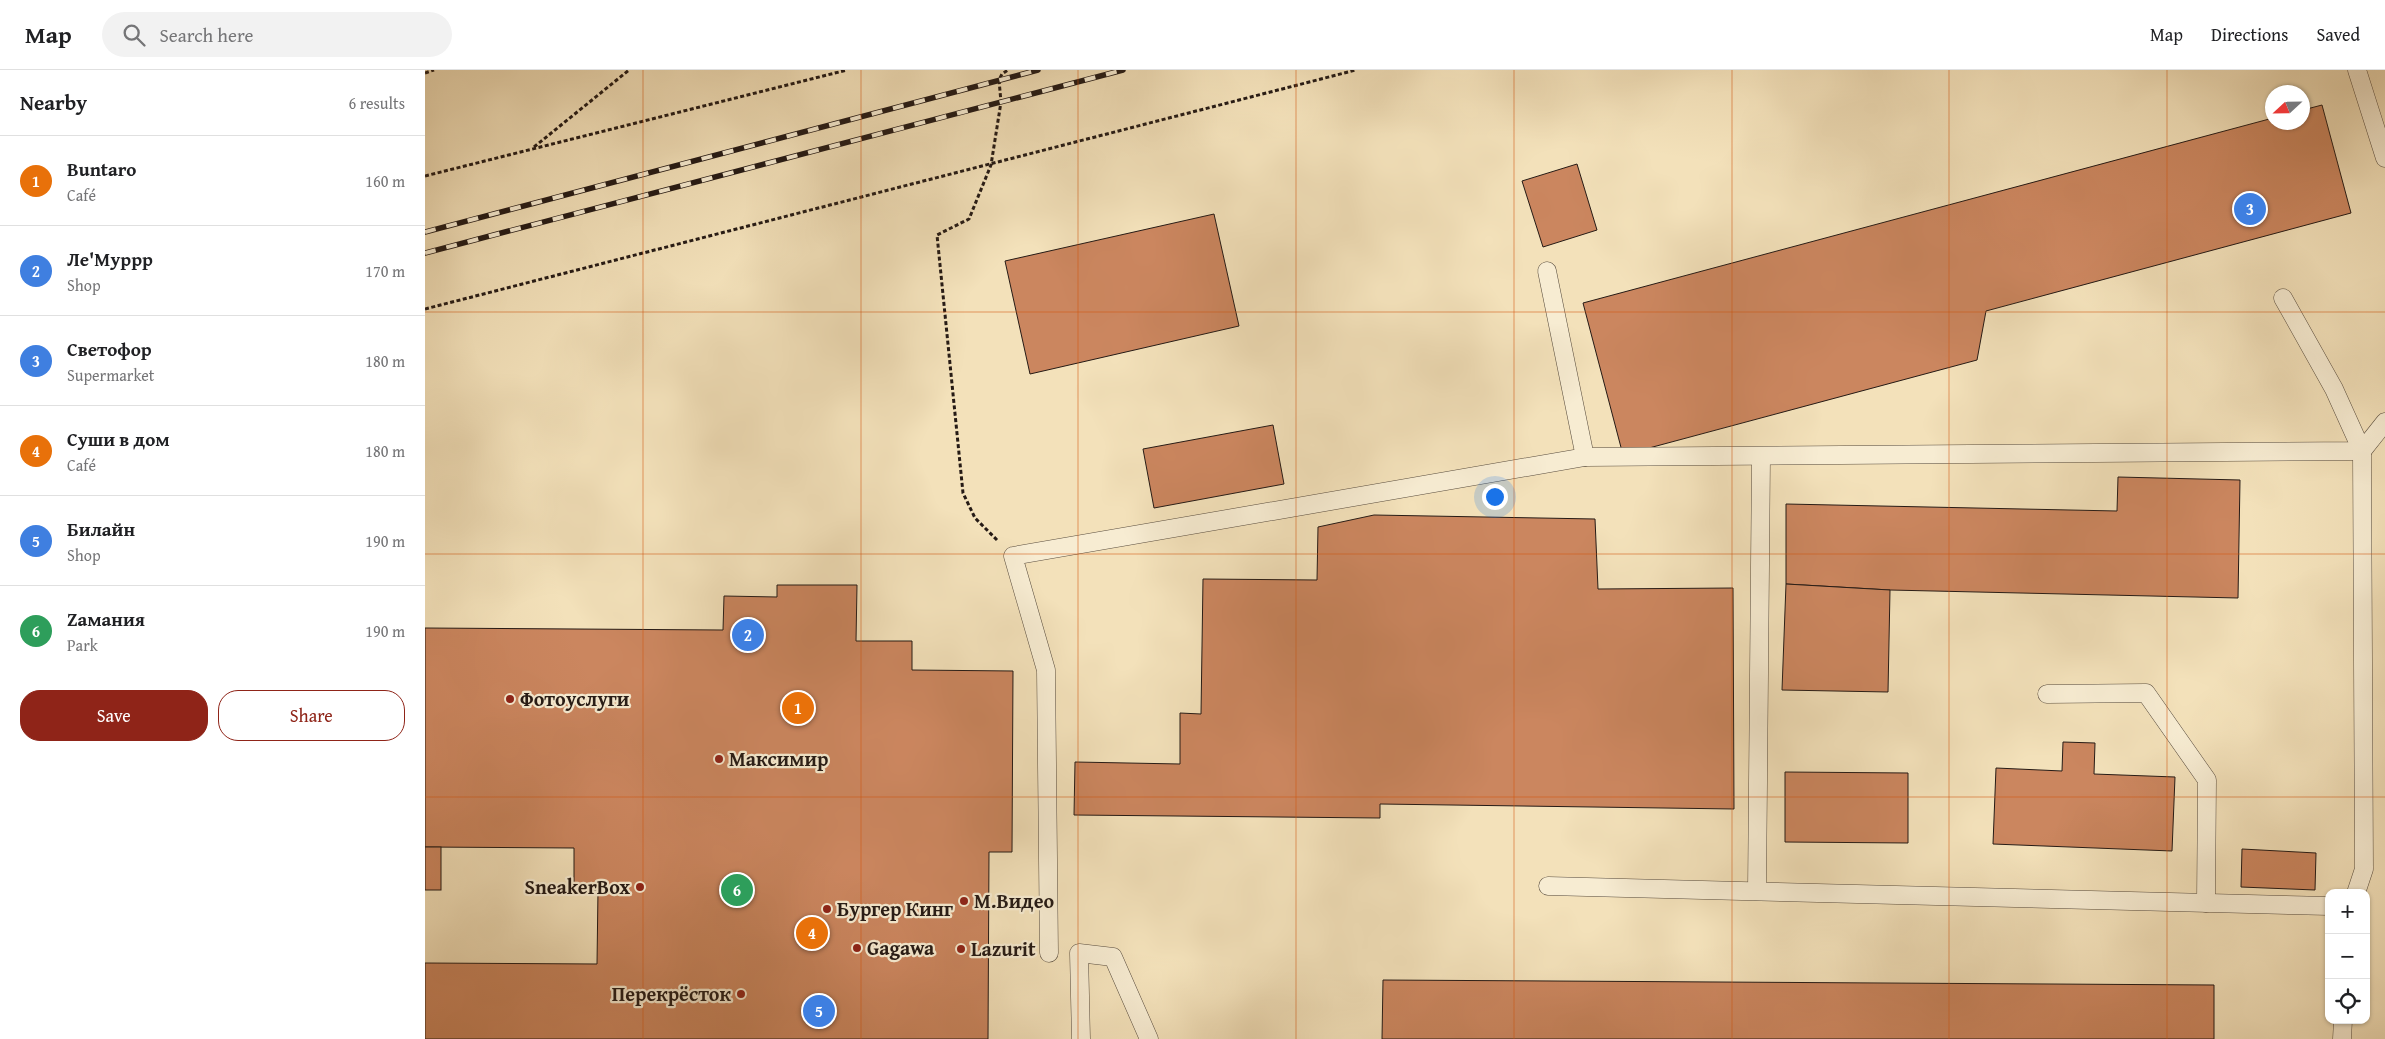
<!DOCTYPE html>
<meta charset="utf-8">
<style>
body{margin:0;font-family:"Gentium Book Plus",serif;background:#f2f2f2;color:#202124}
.controls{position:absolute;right:15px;bottom:15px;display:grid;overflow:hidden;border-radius:10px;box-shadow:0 1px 4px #0004}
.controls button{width:45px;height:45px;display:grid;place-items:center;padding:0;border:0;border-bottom:1px solid #e0e0e0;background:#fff;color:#202124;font:25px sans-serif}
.compass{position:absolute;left:1840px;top:15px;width:45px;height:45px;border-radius:50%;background:#fff;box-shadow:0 1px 4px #0004;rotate:248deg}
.you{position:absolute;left:1069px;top:426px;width:18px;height:18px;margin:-12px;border:4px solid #fff;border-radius:50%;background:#1a73e8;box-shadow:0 0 0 8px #1a73e833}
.badge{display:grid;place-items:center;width:32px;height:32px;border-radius:50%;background:#8f2418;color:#fff;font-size:16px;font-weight:700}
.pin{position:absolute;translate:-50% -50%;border:2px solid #fff;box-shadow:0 1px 5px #0006}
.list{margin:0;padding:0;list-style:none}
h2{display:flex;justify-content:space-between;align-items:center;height:65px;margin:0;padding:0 20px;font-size:21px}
h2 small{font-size:16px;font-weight:400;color:#757577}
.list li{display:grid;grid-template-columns:32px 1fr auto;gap:15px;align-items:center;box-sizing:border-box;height:90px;padding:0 20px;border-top:1px solid #e0e0e0}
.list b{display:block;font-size:19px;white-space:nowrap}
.list p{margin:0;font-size:16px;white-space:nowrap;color:#757577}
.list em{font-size:16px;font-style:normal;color:#757577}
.actions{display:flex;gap:10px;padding:15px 20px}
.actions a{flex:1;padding:11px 0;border:1px solid #8f2418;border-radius:20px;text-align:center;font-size:18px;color:#8f2418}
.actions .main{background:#8f2418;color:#fff}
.icon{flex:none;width:28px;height:28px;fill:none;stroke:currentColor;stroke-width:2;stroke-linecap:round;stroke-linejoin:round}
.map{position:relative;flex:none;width:1960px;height:969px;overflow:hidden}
header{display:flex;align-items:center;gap:30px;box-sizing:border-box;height:70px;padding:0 25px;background:#fff;border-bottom:1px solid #e0e0e0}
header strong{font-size:24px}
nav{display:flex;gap:28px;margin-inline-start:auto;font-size:18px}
.search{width:350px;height:45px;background:#f2f2f2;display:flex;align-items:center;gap:12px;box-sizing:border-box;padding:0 18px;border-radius:28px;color:#757577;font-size:19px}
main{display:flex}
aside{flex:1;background:#fff}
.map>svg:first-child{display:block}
.building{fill:#cb865f;stroke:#251a15}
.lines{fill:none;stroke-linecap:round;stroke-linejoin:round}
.service-casing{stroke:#584c3e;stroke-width:19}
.path{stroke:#251a15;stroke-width:3;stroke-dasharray:4 2.5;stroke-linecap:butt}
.service{stroke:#f7ecd2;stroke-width:18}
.rail-casing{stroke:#251a15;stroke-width:5.5}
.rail{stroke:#f7ecd2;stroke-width:4;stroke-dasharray:11;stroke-linecap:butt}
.grid{fill:none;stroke:#d4530d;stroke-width:1;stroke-opacity:0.55}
.poi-dot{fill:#8f2418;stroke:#f7ecd2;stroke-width:2}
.labels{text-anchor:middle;stroke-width:4.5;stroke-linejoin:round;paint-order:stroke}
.poi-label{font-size:20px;font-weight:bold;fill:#251a15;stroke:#f7ecd2;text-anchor:start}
</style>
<header>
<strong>Map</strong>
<div class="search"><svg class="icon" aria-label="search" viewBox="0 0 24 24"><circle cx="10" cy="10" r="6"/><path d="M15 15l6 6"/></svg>Search here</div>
<nav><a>Map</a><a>Directions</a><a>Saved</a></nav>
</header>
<main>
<aside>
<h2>Nearby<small>6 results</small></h2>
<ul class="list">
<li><span class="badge" style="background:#e8710a">1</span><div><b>Buntaro</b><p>Café</p></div><em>160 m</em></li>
<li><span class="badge" style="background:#3f7fe0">2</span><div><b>Ле'Муррр</b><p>Shop</p></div><em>170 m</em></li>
<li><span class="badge" style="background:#3f7fe0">3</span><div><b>Светофор</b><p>Supermarket</p></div><em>180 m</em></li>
<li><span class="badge" style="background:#e8710a">4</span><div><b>Суши в дом</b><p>Café</p></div><em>180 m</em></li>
<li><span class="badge" style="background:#3f7fe0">5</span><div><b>Билайн</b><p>Shop</p></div><em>190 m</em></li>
<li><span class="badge" style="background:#2e9e5b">6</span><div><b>Zамания</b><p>Park</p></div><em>190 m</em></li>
</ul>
<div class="actions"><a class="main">Save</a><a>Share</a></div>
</aside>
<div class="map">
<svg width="1960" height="969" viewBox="0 0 1960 969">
<rect width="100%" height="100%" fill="#f3e1ba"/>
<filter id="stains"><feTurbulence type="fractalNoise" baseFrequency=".004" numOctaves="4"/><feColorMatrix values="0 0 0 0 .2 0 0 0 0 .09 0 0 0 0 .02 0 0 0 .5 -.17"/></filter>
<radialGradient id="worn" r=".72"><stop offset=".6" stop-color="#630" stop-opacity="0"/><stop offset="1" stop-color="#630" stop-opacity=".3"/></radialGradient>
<!-- building -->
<g class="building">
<path d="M1897,35L1926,143L1561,241L1552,290L1198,385L1158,233L1848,48V52H1878V40Z"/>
<path d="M1152,94L1172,160L1118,177L1097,111Z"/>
<path d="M789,144L814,256L605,304L580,191Z"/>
<path d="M848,355L859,414L729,438L718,379Z"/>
<path d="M1693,407L1815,410L1813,528L1465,520L1361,514V434L1692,441Z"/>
<path d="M949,445L1170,449L1173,519L1308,518L1309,739L955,734V748L649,745L650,692L755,694V643L776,644L778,509L892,510L893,457Z"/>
<path d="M1361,514L1465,520L1463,622L1357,620Z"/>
<path d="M352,515H432L431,571H487V600L588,601L587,782H564L563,969H0V893L172,894L173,820L149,821V778L0,777V558L298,560L299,526L352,527Z"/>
<path d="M1638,672L1670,673L1669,704L1750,707L1747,781L1568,774L1571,698L1637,701Z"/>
<path d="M1360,702L1483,703V773L1360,772Z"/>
<rect x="0" y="777" width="16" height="43"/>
<path d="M1817,779L1891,783L1890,820L1816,817Z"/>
<path d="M958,910L1789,915V969H957Z"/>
</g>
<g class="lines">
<!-- service casing -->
<g class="service-casing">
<g id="service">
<path d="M1932,0L1960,88"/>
<path d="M1122,201L1160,387"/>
<path d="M1858,228L1909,319L1937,381L1939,799L1931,823"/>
<path d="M1622,624L1721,623L1782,710L1781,833"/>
<path d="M1123,816L1904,836"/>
<path d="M1332,821L1336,387"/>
<path d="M624,883L621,600L588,486L1160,387L1937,381L1960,352"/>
<path d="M656,969L654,883L688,887L724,969"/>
<path d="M1917,969L1918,950"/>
</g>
</g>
<!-- path -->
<g class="path">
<path d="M0,3L9,0"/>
<path d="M109,77L204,0"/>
<path d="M0,106L422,0"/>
<path d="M0,239L931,0"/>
<path d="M572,470L550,448L538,423L512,165L544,149L566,95L576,32L574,10L577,4L583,0"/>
</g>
<!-- service -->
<use href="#service" class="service"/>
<!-- rail casing -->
<g class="rail-casing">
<g id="rail">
<path d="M0,162L613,0"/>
<path d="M0,183L698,0"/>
</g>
</g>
<!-- rail -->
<use href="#rail" class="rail"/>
</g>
<!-- grid -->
<path class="grid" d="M218,0V969M436,0V969M653,0V969M871,0V969M1089,0V969M1307,0V969M1524,0V969M1742,0V969M0,242H1960M0,484H1960M0,727H1960"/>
<!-- markers -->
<g class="poi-dot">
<circle cx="85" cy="629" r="5"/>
<circle cx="294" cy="689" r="5"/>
<circle cx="215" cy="817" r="5"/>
<circle cx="539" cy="831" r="5"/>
<circle cx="402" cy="839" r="5"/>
<circle cx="432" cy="878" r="5"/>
<circle cx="536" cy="879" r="5"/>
<circle cx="316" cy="924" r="5"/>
</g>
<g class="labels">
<!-- poi labels -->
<g class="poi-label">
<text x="95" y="636">Фотоуслуги</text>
<text x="304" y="696">Максимир</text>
<text x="205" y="824" text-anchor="end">SneakerBox</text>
<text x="549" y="838">М.Видео</text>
<text x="412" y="846">Бургер Кинг</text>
<text x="442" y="885">Gagawa</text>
<text x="546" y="886">Lazurit</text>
<text x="306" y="931" text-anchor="end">Перекрёсток</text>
</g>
</g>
<rect width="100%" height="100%" filter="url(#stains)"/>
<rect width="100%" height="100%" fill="url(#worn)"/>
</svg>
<div class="controls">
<button>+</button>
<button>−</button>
<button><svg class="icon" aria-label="locate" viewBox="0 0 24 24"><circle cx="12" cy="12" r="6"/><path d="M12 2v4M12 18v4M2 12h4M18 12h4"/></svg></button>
</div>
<svg class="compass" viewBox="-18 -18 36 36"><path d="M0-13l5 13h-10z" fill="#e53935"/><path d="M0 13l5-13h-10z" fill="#757577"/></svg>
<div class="you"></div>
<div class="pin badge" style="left:373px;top:638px;background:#e8710a">1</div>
<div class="pin badge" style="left:323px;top:565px;background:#3f7fe0">2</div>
<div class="pin badge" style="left:1825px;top:139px;background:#3f7fe0">3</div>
<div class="pin badge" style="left:387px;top:863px;background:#e8710a">4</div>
<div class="pin badge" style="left:394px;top:941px;background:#3f7fe0">5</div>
<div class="pin badge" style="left:312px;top:820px;background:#2e9e5b">6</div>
</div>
</main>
